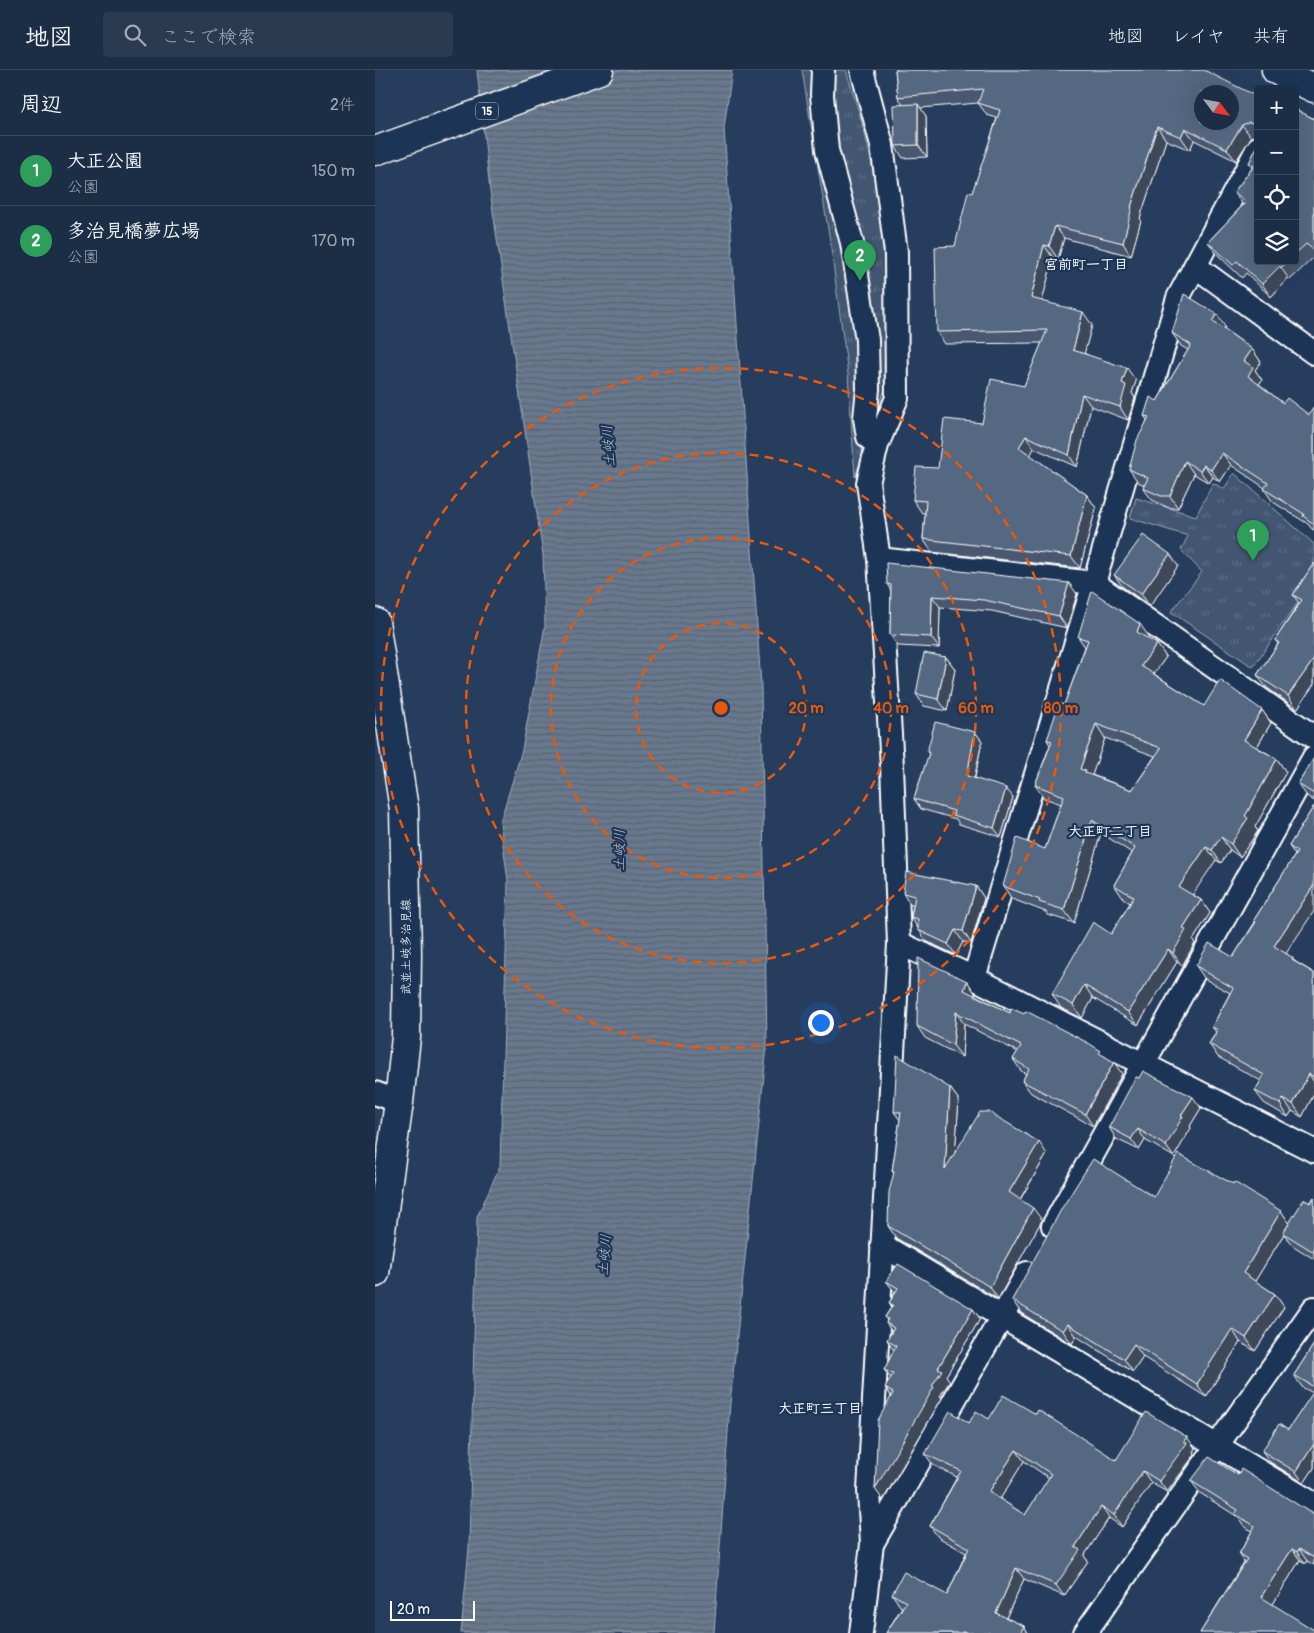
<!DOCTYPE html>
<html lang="ja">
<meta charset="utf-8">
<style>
body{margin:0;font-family:Pangolin,"Klee One",sans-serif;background:#293a51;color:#f1f3f6}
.controls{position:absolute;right:15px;top:15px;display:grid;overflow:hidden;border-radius:5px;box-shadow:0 5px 20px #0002}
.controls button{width:45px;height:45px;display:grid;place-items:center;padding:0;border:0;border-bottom:1px solid #3a4a5f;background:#1c2e46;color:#f1f3f6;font:25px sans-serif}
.compass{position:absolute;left:819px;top:15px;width:45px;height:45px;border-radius:50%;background:#1c2e46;box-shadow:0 5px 20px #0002;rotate:122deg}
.scale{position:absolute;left:15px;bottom:12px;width:85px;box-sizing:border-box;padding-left:5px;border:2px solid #fff;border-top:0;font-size:14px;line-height:18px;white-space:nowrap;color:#fff;-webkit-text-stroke:4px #1d3557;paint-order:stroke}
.you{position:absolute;left:445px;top:952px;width:18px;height:18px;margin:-12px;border:4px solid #fff;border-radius:50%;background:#1a73e8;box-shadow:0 0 0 8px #1a73e833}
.badge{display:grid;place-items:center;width:32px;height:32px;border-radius:50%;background:#d6ab8b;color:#fff;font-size:16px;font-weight:700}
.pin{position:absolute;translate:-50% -41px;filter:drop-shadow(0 1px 2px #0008)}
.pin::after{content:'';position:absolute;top:26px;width:18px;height:15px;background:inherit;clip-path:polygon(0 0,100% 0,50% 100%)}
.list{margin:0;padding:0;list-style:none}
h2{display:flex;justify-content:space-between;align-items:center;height:65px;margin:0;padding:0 20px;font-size:21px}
h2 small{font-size:16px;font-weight:400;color:#a0a8b3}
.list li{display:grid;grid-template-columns:32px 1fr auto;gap:15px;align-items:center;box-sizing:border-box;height:70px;padding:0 20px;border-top:1px solid #3a4a5f}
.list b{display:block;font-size:19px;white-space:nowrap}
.list p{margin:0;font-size:16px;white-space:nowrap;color:#a0a8b3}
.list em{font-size:16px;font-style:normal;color:#a0a8b3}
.icon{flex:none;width:28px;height:28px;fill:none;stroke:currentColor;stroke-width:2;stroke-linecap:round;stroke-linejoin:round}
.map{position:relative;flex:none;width:939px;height:1563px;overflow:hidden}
header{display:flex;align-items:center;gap:30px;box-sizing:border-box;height:70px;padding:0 25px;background:#1c2e46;border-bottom:1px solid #3a4a5f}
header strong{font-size:24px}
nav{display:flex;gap:28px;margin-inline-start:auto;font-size:18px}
.search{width:350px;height:45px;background:#293a51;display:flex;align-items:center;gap:12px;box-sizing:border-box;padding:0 18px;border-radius:5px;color:#a0a8b3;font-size:19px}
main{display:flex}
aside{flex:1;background:#1c2e46}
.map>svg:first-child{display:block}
.grass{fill:url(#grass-tufts);stroke:#a0aab8}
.water{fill:url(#water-rules);stroke:#a4aebb}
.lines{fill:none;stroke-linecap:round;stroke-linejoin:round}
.street-casing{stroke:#fff;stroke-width:26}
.secondary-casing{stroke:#fff;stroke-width:31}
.primary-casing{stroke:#fff;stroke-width:31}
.street{stroke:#1d3557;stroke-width:22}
.secondary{stroke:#1d3557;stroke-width:28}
.primary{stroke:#1d3557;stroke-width:28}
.wall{fill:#49596f;stroke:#fff;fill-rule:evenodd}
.shaded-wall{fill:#3c485a;stroke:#fff}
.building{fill:#556781;stroke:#fff;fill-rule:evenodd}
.ring{fill:none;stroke:#e8590c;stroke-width:2.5;stroke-dasharray:9 6}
.labels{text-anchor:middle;stroke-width:4.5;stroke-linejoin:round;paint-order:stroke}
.shield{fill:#1d3557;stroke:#bbc2cd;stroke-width:1}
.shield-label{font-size:11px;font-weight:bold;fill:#fff}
.street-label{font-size:12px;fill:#fff;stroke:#1d3557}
.neighbourhood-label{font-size:14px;font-weight:bold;fill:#fff;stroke:#1d3557}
.water-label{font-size:14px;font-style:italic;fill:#bbc2cc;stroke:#1d3557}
.centre{fill:#e8590c;stroke:#1d3557;stroke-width:2.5}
.ring-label{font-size:15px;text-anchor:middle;font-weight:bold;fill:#e8590c;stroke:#1d3557;stroke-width:4.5;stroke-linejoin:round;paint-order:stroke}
</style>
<header>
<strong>地図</strong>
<div class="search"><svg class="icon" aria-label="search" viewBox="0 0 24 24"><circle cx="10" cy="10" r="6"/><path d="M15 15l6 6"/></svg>ここで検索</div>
<nav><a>地図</a><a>レイヤ</a><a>共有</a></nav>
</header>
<main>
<aside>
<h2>周辺<small>2件</small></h2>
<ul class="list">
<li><span class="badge" style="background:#2e9e5b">1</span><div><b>大正公園</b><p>公園</p></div><em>150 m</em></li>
<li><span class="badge" style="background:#2e9e5b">2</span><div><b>多治見橋夢広場</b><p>公園</p></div><em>170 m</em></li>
</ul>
</aside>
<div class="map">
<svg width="939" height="1563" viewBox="0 0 939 1563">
<defs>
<pattern id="grass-tufts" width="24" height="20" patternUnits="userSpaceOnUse" patternTransform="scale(1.25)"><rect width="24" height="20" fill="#425672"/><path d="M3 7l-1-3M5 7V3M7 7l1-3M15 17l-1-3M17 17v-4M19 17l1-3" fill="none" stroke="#5e6f87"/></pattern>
<pattern id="water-rules" width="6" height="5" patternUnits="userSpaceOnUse" patternTransform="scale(1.25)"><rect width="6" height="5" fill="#67788e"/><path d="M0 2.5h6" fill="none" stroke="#5a626d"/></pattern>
</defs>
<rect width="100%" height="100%" fill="#263d5e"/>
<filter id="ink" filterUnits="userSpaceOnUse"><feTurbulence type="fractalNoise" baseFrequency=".02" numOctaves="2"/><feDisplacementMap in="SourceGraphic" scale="10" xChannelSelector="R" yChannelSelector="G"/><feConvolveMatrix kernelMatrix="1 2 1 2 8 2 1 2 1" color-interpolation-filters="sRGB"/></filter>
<g filter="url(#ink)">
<!-- grass -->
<g class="grass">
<path d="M427,0H471C479,27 488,53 494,81C510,155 512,232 511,308L510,319L480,407L473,304L455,171Z"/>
<path d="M859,403L939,474V509L878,597L796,542L827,502L806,480L813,466L755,448L761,428L821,446L838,413L849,419Z"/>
</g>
<!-- water -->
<path class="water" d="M102,0H357L349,58L386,616L392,976L355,1333L339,1563H86L94,1478L102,1147L125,1096L133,811L125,752L147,680L170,556L168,485L115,121Z"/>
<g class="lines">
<!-- street casing -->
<g class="street-casing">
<g id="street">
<path d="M448,0L447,25L452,80L477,173L492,270L493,319L490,348L493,367L502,375"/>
<path d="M820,196L939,283"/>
<path d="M504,489L719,513L939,667"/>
<path d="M524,873L599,908L939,1081"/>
<path d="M599,908L719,513L803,228L883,78"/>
<path d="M0,1023L24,1032"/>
<path d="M678,1156L939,687"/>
<path d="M507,1175L939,1434"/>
<path d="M497,1474L652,1203"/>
<path d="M486,1563L497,1474L494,1421L524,873L517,696L504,489L493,413L502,375L522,328L521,182L507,75L487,0"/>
<path d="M710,1563L939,1238"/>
</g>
</g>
<!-- secondary casing -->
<g class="secondary-casing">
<path id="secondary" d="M0,552L29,739L32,883L31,967L24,1032L0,1203"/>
</g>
<!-- primary casing -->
<g class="primary-casing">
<g id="primary">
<path d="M901,0L939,18"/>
<path d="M0,81L224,0"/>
</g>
</g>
<!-- street -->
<use href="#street" class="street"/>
<!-- secondary -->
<use href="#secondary" class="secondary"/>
<!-- primary -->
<use href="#primary" class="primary"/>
</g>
<!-- wall -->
<g class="wall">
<path d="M520,0L883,27V65L876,67L861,91L819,70L815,80L791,70L765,148L766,150L756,186L689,168L683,189L678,188L667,231L717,255L709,283L761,311L757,323L760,328L753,350L716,336L702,397L659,378L655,385L712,425L721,438L705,498L557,482L548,469L550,443H547L538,430L563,398L607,353L649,316L667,273L570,274L562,262L580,176L622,48L612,45L603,33L545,38L551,46L552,87L528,88L520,76L528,35L523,27Z"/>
<path d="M920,39L939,49V187L915,210L913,208L896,227L871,203L867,208L842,184L833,172L868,135L859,122L877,98L874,93L883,75V191H920Z"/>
<path d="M850,257L849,259L877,279L886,292L880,300L887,310L884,314L908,333L934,345L939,337V460L937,459L933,454L898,432L889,419L890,418L856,395L845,412L838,407L834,413L819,404L803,438H794L777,430L768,418L769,415L763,412L754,399L772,350L769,346L782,331L813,280L806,276L797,263Z"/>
<path d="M939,493V614L922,639L891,617L882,605L903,574L900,570L924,533L918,525Z"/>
<path d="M803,496L775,536L748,517L739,505Z"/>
<path d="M512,514L702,524L692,558L617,541L565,537L564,578L523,576L515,565L516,521Z"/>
<path d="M703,567H774L773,569L782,574L791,587L779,604L829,636L887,640L896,653L882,677L902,689L911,702L880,757L883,761L865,787L855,780L846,793L841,790L817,824L826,830L835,843L818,870L820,873L807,896L802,892L763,955L718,928L707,948L686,938L677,924L736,864L755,833L748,828L739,815L757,783L726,763L699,853L673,845L671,842L637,829L628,816L670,779L686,734L669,728L660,715L675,675L672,670L689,635L710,577ZM730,668L780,686L757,720L717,705Z"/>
<path d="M571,587L580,599L572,641L549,636L541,624Z"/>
<path d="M600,662L607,671L600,708L638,727L626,767L584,754L581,749L546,739L539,729L554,684L552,682Z"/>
<path d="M939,688V731L932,726L923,714Z"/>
<path d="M939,736L911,883L921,892L939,903V1024L927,1047L917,1041L913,1047L889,1033L880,1021L886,1011L843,987L834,974L841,962L837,957L855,923L830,909L821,896L858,887L880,852L879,850L920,785L914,776Z"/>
<path d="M601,816L609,828L596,873L588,872L581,885L551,871L536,847L538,835H536L528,823Z"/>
<path d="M592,911L600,923V925L635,943L731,987L747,1004L718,1056L656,1023L647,1011L651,1004L646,1001L638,989L643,982L589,954L587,987L550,968L542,956Z"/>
<path d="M575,1018L584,1030L580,1082L672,1084L645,1130L667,1150L623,1229L521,1168L513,1156L519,1104L517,1101L525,1050L519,1042Z"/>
<path d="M826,1038L815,1056L816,1058L799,1087L770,1070L764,1080L741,1069L734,1057Z"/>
<path d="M779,1127L906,1141L914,1153L935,1133L939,1127V1189L917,1175L909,1164L880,1211L900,1224L909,1237L880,1281L865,1272L831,1327L768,1287L758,1302L701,1266L697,1274L646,1243L637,1230Z"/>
<path d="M511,1211L598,1239L605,1249L571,1306L575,1311L565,1326L567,1328L508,1430L516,1326L510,1318L516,1308L509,1300L519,1281L512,1270L517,1262L511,1253L512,1251L510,1247L517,1236L514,1233L520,1222L519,1221Z"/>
<path d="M939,1274V1398L929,1413L895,1392L887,1381L913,1360L938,1323L927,1317L919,1305Z"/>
<path d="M614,1349L741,1390L820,1378L818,1382L820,1384L792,1422L776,1413L747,1457L734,1448L709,1486L713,1491L689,1526L649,1509L631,1548L649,1556L653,1563H511L527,1537L525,1536L517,1524L572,1525L591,1483L563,1467L555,1456L582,1407L558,1395L550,1384L594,1353ZM649,1391L674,1408L650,1445L625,1429Z"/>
<path d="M863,1405L939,1445V1495L932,1491L930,1494L925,1490L898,1534L825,1563L869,1492L864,1484L877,1461L869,1456L863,1447L825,1423L816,1411Z"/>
</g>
<!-- shaded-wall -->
<g class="shaded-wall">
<path d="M543,34L551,46L552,87L543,75Z"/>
<path d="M867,55L876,67L861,91L852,79Z"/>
<path d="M782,57L791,70L765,148L766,150L756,186L748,173L756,137Z"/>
<path d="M810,58L819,70L815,80L806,67Z"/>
<path d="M680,156L689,168L683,189L674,176Z"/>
<path d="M669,175L678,188L665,240L656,228Z"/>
<path d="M905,196L913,208L896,227L887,214Z"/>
<path d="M708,242L717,255L707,292L698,280Z"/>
<path d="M842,244L850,257L846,264L837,251Z"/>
<path d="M877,279L886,292L880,300L887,310L881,318L873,306L869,291Z"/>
<path d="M752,298L761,311L757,323L760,328L753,350L745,337L747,313Z"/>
<path d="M707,324L716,336L702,397L694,385Z"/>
<path d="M651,366L659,378L653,390L644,377Z"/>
<path d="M847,383L856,395L845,412L836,400Z"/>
<path d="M810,391L819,404L803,438L795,426Z"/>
<path d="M829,395L838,407L834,413L825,401Z"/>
<path d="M712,425L721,438L705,498L696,486Z"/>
<path d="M795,484L803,496L775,536L766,524Z"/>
<path d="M694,513L702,524L692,558L684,546Z"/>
<path d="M557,526L565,537L564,578L556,567Z"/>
<path d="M765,554L774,567L772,575L762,562Z"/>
<path d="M782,574L791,587L775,609L766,596Z"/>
<path d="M571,587L580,599L572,641L563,629Z"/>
<path d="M939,589V614L922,639L913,626Z"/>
<path d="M887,640L896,653L878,683L869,670Z"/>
<path d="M721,654L730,668L716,708L705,699Z"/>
<path d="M600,662L607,671L598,715L592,706Z"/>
<path d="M902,689L911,702L880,757L883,761L865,787L856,774L870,746Z"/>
<path d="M631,718L638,727L626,767L619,758Z"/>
<path d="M717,750L726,763L699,853L689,840Z"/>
<path d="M846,767L855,780L846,793L837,780Z"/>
<path d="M831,777L841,790L814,830L804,817Z"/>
<path d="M939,815V841L908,888L899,876Z"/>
<path d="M601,816L609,828L596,873L588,861Z"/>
<path d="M826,830L835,843L818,870L820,873L807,896L798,883L808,858Z"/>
<path d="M580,860L588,872L581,885L573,874Z"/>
<path d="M793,879L802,892L763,955L753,942Z"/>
<path d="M592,911L600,923L598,932L589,920Z"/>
<path d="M709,915L718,928L707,948L698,935Z"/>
<path d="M581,942L589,954L587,987L578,975Z"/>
<path d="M739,992L747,1004L718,1056L710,1044Z"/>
<path d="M934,1004L939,1012V1024L927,1047L918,1034Z"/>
<path d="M575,1018L584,1030L578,1111L570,1099Z"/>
<path d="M818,1027L826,1038L815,1056L816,1058L799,1087L791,1076L806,1045Z"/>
<path d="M908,1029L917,1041L913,1047L905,1034Z"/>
<path d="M763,1059L770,1070L764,1080L756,1069Z"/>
<path d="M664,1072L672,1084L642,1134L634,1122Z"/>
<path d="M658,1138L667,1150L623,1229L615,1217Z"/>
<path d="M906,1141L915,1154L877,1216L868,1203Z"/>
<path d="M900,1224L909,1237L880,1281L871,1268Z"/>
<path d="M598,1239L605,1249L571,1306L575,1311L565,1326L567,1328L508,1430L500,1419L557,1316L563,1298Z"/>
<path d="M693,1254L701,1266L697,1274L688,1261Z"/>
<path d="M857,1259L865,1272L831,1327L822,1314Z"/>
<path d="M759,1274L768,1287L758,1302L749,1289Z"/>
<path d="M812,1367L820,1378L818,1382L820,1384L792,1422L784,1411Z"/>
<path d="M939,1374V1398L929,1413L921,1402Z"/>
<path d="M641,1380L649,1391L622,1434L614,1422Z"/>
<path d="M768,1401L776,1413L747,1457L739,1445Z"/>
<path d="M726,1437L734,1448L709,1486L713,1491L689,1526L681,1515L700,1477Z"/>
<path d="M917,1479L925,1490L895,1539L886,1527Z"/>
<path d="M924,1479L932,1491L930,1494L922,1482Z"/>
<path d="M641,1498L649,1509L628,1554L621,1543Z"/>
<path d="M649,1556L653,1563H645Z"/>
</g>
<!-- building -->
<g class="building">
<path d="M520,0H829L883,27V56L881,54L874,52L867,55L852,79L810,58L806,67L782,57L756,137H757L748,173L680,156L674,176L669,175L656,228L708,242L698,280L752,298L747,313L751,315L745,337L707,324L694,385L651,366L644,377L712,425L696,486L548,469L551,431L538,430L541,397L563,398L569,349L607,353L616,309L649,316L672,260L562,262L560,177L580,176L593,122L597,123L625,40L603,33L608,19L523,27ZM826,22H856V52H826Z"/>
<path d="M543,34V75L520,76L519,35Z"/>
<path d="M920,39L939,49V180L931,174L920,184Z"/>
<path d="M883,75V191H913L906,198L905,196L887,214L862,191L858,195L833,172L871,132L859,122L879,96L874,93Z"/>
<path d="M809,224L842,244L837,251L877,279L869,291L878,297L873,306L908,333L912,328L934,345L939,337V454L928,446L929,444L889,419L893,413L847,383L836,400L829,395L825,401L810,391L795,426H786L768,418L773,408L754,399L762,370L774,347L769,346L775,327L782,331L816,275L797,263Z"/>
<path d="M768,465L795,484L766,524L739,505Z"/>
<path d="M511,493L694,513L684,546L609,530L557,526L556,567L515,565L516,515L512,514Z"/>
<path d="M939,493V589L913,626L882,605L904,573L900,570L927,530L918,525Z"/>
<path d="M717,521L765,554L762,562L782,574L766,596L829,636L845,610L887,640L869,670L902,689L870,746L873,748L856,774L846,767L837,780L831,777L804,817L826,830L808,858L811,860L798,883L793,879L753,942L709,915L698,935L677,924L718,852L736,864L759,827L739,815L760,778L717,750L689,840L664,832L665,830L628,816L642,768L670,779L689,726L660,715L677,671L672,670L684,633L689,635L713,570L703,567ZM721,654L786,678L757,720L710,703L711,701L705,699Z"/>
<path d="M549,583L571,587L563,629L541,624Z"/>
<path d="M560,652L600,662L592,706L631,718L619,758L578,745L579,741L539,729L554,683L552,682Z"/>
<path d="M939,688V724L923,714Z"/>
<path d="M939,736V815L899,876L918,888L917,890L939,903V1007L934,1004L918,1034L908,1029L905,1034L880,1021L889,1005L834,974L843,960L837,957L858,918L821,896L834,873L858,887L881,852L879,850L922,782L914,776Z"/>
<path d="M531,802L601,816L588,861L580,860L573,874L543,860V849L536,847L540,826L528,823Z"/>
<path d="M543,888L592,911L589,920L635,943L636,938L649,944L651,941L715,974L726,981L724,983L739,992L710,1044L647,1011L654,999L638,989L646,976L581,942L578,975L542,956Z"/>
<path d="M522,985L575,1018L570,1099L605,1042H614L664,1072L634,1122L658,1138L615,1217L513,1156L514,1122L519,1102L517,1101L526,1042H519Z"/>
<path d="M768,1001L818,1027L806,1045L808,1046L791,1076L763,1059L756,1069L734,1057L761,1007L764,1008Z"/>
<path d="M803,1084L858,1114L859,1112L906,1141L868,1203L900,1224L871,1268L857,1259L822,1314L759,1274L749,1289L693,1254L688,1261L637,1230L687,1138L718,1089L779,1127Z"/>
<path d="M939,1127V1182L908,1163L929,1129L935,1133Z"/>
<path d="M523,1194L598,1239L563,1298L567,1300L557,1316L559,1317L500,1419L503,1350L518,1323L510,1318L518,1304L509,1300L521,1276L512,1270L519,1258L511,1253L513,1249L510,1247L518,1235L514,1233L523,1218L511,1211Z"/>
<path d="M939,1274V1317L919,1305Z"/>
<path d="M939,1321V1374L921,1402L887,1381L904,1354L913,1360Z"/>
<path d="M628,1325L661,1344L663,1340L741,1390L771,1342L812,1367L809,1371L812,1373L784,1411L768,1401L739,1445L726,1437L700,1477L705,1480L681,1515L641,1498L621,1543L649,1556L645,1563H593L588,1561L587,1563H511L531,1532L517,1524L529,1502L572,1525L594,1478L555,1456L586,1401L550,1384L575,1341L594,1353L601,1341L614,1349ZM641,1380L676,1404L650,1445L614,1422Z"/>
<path d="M834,1387L863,1405L866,1399L939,1445V1488L924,1479L922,1482L917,1479L886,1527L939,1560V1563H825L872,1489L864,1484L880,1456L860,1444L863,1440L816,1411Z"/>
</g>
</g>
<!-- distance rings -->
<g class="ring">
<circle cx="346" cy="638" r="85"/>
<circle cx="346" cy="638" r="170"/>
<circle cx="346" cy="638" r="255"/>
<circle cx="346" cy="638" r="340"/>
</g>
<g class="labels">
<!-- shield labels -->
<rect class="shield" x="101" y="32.5" width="22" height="17" rx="4"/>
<g class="shield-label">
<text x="112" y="45">15</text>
</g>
<!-- street labels -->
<g class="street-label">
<text transform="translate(31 877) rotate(-90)" y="4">武並土岐多治見線</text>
</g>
<!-- neighbourhood labels -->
<g class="neighbourhood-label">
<text x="711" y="199">宮前町一丁目</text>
<text x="735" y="766">大正町二丁目</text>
<text x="445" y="1343">大正町三丁目</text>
</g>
<!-- water labels -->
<g class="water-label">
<text transform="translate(233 376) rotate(-94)" y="5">土岐川</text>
<text transform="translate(244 780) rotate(-89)" y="5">土岐川</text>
<text transform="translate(229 1185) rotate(-85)" y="5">土岐川</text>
</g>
</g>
<circle cx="346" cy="638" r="8" class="centre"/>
<g class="ring-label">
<text x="431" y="643">20 m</text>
<text x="516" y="643">40 m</text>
<text x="601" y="643">60 m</text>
<text x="686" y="643">80 m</text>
</g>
</svg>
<div class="controls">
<button>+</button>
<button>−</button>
<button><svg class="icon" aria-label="locate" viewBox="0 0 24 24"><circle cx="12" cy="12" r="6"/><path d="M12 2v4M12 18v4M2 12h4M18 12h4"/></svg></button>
<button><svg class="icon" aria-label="layers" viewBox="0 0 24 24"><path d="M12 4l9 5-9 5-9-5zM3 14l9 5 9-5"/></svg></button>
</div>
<svg class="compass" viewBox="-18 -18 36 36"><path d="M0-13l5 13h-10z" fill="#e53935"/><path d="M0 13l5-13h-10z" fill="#a0a8b3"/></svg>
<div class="scale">20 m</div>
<div class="you"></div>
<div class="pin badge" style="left:878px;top:491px;background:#2e9e5b">1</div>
<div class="pin badge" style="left:485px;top:211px;background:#2e9e5b">2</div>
</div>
</main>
